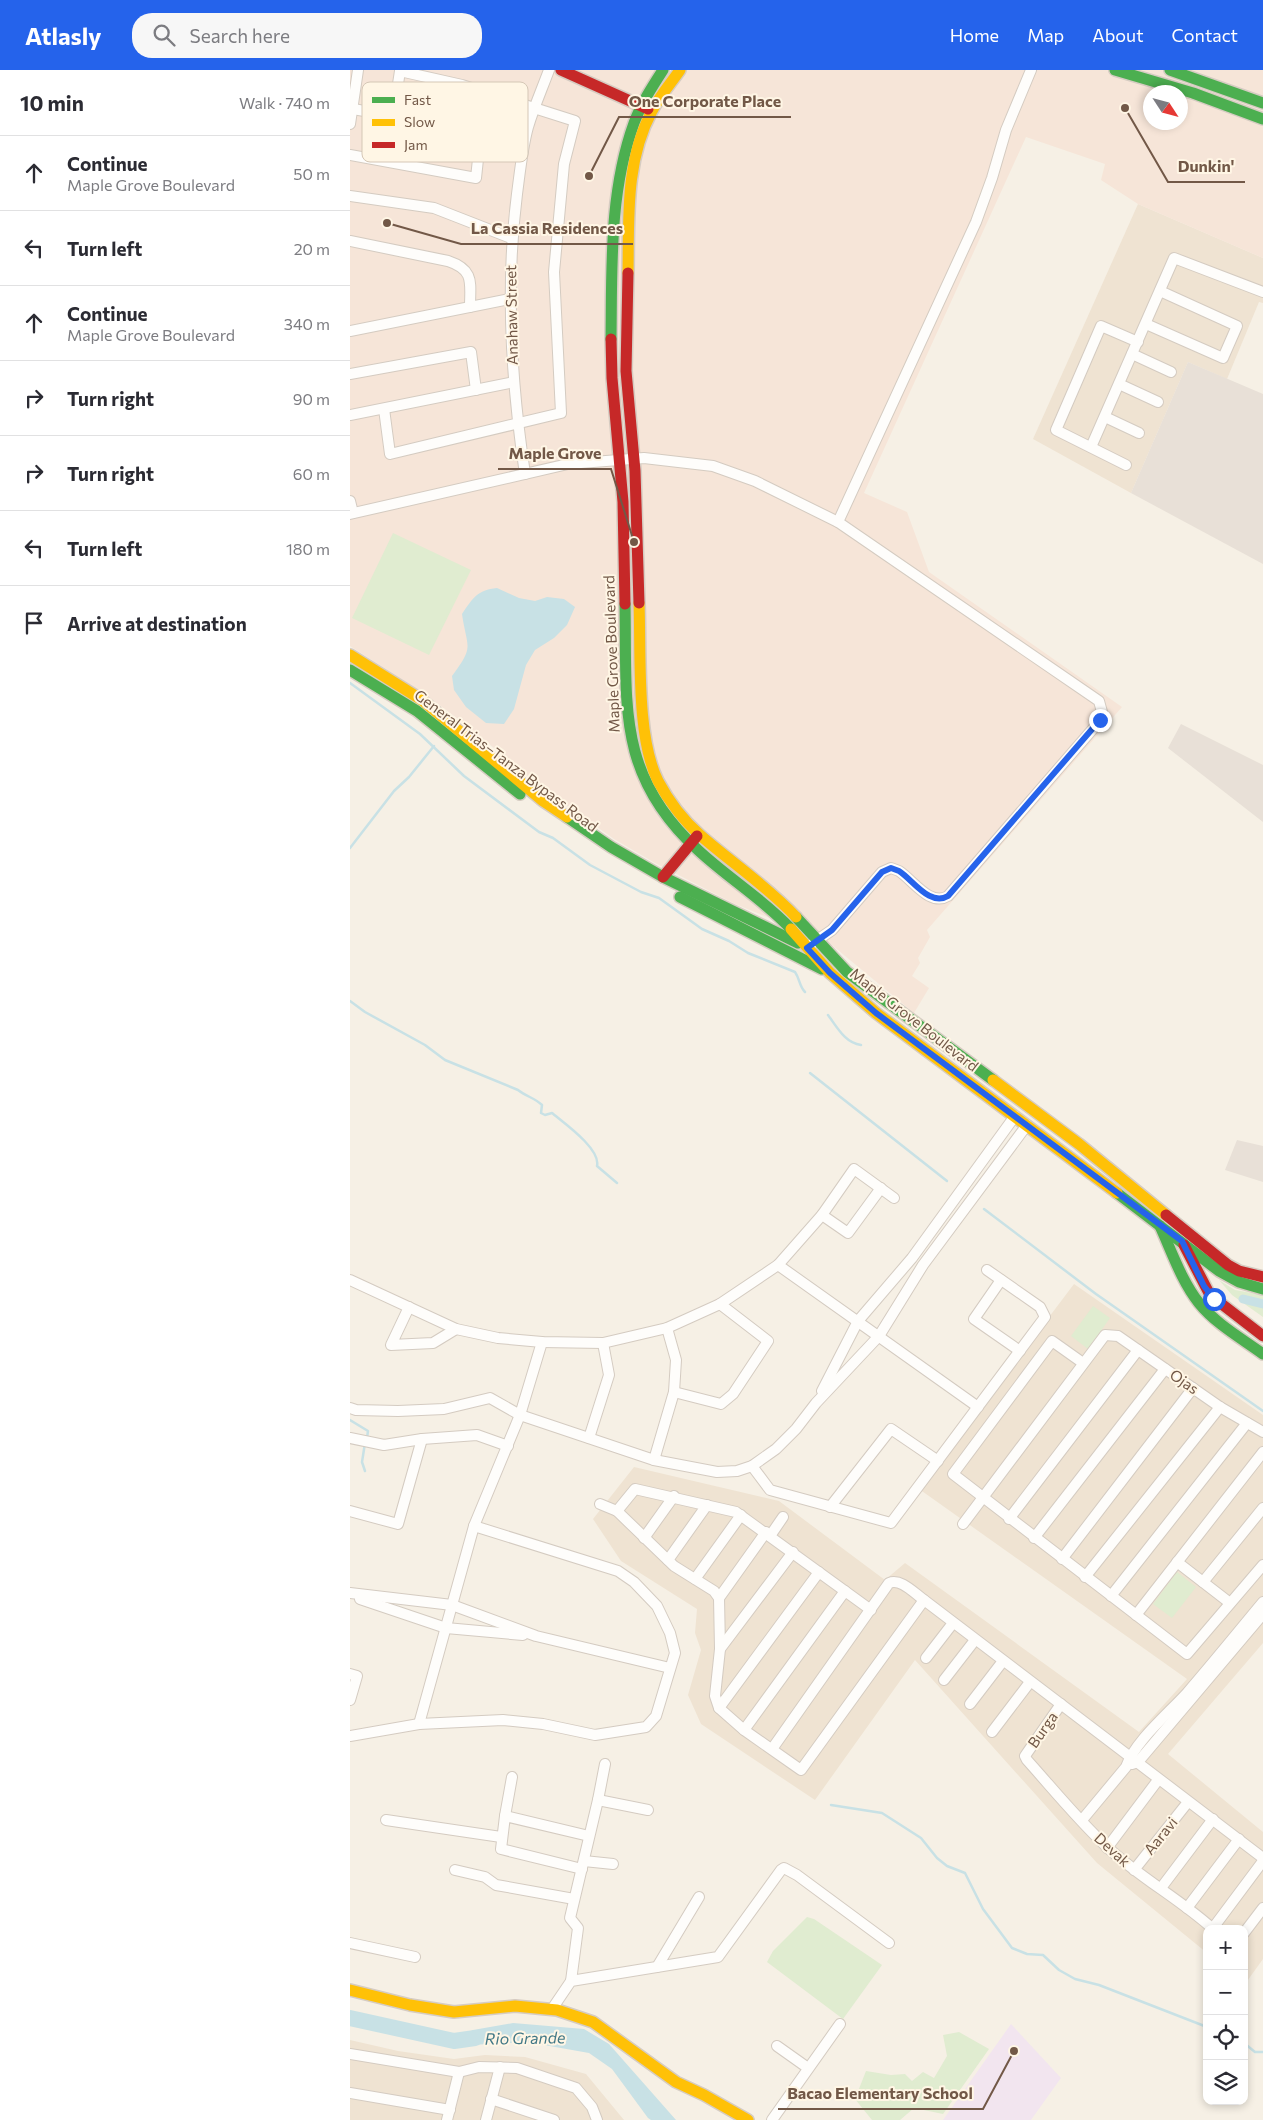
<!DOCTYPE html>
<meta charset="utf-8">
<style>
body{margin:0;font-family:Commissioner,sans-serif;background:#f7f7f7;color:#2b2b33}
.controls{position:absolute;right:15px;bottom:15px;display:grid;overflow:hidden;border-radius:10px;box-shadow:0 2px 8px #0003}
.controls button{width:45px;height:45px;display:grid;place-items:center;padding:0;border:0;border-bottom:1px solid #e1e1e2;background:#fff;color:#2b2b33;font:25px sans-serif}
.compass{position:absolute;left:793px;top:15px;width:45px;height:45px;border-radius:50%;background:#fff;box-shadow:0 2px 8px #0003;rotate:126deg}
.stop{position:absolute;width:15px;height:15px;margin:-11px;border:4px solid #2563eb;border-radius:50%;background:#fff}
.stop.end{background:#2563eb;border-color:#fff;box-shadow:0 1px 5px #0008}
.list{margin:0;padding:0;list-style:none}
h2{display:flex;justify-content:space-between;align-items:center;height:65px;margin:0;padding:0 20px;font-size:21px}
h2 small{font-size:16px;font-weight:400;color:#7c7c81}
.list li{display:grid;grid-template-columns:32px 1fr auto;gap:15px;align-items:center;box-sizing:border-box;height:75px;padding:0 20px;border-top:1px solid #e1e1e2}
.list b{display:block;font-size:19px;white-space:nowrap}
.list p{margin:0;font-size:16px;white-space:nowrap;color:#7c7c81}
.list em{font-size:16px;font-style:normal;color:#7c7c81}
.icon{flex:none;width:28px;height:28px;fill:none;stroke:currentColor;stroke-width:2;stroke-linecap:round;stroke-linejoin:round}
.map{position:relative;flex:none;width:913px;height:2050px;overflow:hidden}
header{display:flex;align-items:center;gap:30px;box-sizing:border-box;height:70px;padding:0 25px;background:#2563eb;color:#fff}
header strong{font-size:24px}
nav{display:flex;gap:28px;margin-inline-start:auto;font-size:18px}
.search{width:350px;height:45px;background:#f7f7f7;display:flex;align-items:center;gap:12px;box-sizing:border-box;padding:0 18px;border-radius:20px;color:#7c7c81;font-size:19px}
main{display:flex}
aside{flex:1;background:#fff}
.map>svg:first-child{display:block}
.residential{fill:#efe3d2}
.commercial{fill:#f6e5d8;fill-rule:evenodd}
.industrial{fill:#e8e0d7}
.education{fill:#f2e5ef}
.green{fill:#e0ecd0}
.water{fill:#c8e1e5}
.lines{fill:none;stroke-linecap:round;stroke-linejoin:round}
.stream{stroke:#c8e1e5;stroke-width:2.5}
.canal{stroke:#c8e1e5;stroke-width:9}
.river{stroke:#c8e1e5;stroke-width:16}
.street-casing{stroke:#d4cbc1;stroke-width:12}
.fast-casing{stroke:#d6ccc2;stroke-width:14}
.slow-casing{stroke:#d6ccc2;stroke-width:14}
.jam-casing{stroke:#d6ccc2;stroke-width:14}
.street{stroke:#fefdfb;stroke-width:10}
.fast{stroke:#4caf50;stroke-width:11}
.slow{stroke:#ffc107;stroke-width:11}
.jam{stroke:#c62828;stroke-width:11}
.route{stroke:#2563eb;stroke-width:6}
.labels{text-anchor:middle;stroke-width:4;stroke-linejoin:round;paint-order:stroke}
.street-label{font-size:15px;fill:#725847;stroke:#fff6e5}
.water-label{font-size:16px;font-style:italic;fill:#417785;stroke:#fff6e5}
.key{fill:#fff6e5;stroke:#d5c7b6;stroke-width:1}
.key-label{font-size:14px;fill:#725847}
.leader{fill:none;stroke:#725847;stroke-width:2}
.callout-dot{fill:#725847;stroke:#fff6e5;stroke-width:2}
.callout-label{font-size:16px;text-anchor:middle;font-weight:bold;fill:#725847;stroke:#fff6e5;stroke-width:4;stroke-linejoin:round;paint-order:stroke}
</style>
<header>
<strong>Atlasly</strong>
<div class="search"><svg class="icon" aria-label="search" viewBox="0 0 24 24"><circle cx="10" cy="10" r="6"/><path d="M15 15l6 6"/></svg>Search here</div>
<nav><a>Home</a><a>Map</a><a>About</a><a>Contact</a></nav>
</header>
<main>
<aside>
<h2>10 min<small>Walk · 740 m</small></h2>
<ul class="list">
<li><svg class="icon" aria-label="ahead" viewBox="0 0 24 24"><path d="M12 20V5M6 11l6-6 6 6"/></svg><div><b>Continue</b><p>Maple Grove Boulevard</p></div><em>50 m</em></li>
<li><svg class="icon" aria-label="left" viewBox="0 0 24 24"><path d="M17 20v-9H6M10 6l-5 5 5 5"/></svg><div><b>Turn left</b></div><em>20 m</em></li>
<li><svg class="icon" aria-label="ahead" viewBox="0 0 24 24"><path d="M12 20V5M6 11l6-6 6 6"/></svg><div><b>Continue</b><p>Maple Grove Boulevard</p></div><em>340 m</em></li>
<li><svg class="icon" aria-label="right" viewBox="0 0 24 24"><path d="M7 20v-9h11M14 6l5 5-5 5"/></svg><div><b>Turn right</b></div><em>90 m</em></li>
<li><svg class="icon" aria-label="right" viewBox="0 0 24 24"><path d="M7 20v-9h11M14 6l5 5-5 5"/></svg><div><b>Turn right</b></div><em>60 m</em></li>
<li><svg class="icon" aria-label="left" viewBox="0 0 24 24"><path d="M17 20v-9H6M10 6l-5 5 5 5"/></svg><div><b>Turn left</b></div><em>180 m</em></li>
<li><svg class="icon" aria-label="arrive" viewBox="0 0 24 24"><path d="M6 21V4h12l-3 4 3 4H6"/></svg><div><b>Arrive at destination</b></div></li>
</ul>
</aside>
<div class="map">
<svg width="913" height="2050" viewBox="0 0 913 2050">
<rect width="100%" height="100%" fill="#f6f0e5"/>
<!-- residential -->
<g class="residential">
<path d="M788,134L913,188V233L909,232L877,309L838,292L781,423L683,369Z"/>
<path d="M724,1214L913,1345V1573L818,1684L913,1762V1889L895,1914L894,1859H857V1883L747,1793L565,1590L465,1730L351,1654L338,1625L351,1580L345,1563L347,1539L271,1491L243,1449L284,1397L429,1431L535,1510L555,1493L789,1662L837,1609L569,1419Z"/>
<path d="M0,1970L48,1981L104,1989L135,1985L175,1987L236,2004L274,2050H0Z"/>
</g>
<!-- commercial -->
<path class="commercial" d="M0,0H913V188L788,134L751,110L755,94L676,67L514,423L557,442L579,502L772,637L577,860L580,867L568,888L570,893L562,906L579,918L564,943L477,871L385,834L305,793L264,769L196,721L115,654L73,623L0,576ZM800,22H830V52H800Z"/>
<!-- industrial -->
<g class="industrial">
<path d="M838,292L913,324V494L781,423Z"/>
<path d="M831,654L913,695V752L818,678Z"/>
<path d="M887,1070L913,1076V1112L875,1100Z"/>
</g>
<!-- education -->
<path class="education" d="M661,1954L711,2008L681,2050H593Z"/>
<!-- green -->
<g class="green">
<path d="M43,463L121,500L79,585L2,548Z"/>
<path d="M869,1210L885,1220L913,1225V1247L882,1225Z"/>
<path d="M743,1236L760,1248L738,1279L721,1266Z"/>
<path d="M827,1502L846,1517L822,1548L803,1534Z"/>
<path d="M457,1847L464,1849L532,1895L493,1949L417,1892L423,1881Z"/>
<path d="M609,1962L639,1979L593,2044L564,2038L550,2050H522L505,2029L516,2001L541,2005L555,2004L562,2011L573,2002L584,2008L597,1986L593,1965Z"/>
</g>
<!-- water -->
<g class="water">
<path d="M147,518L169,528L185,531L197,527L214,529L225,537L217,555L204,568L185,580L176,595L164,639L154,654L136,653L116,637L104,620L102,606C125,575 117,579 112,544C123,528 127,520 147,518Z"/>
<path d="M163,1953L234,1959L259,1974L326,2050H301L298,2048L262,1999L239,1983L177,1972L120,1975L104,1971L123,1960Z"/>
</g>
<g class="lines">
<!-- stream -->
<g class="stream">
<path d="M0,613L70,664L114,706L189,762L203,768L240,795L291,822L309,828L352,859L379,871L398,883L445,902C450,909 449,916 455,922"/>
<path d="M0,778L44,721L59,707L84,676"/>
<path d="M0,931L15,942L75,975L95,990L168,1020C177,1027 185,1028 192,1035L191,1043L195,1045L202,1043C214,1053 251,1079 247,1096L267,1113"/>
<path d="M478,945C487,957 495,973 511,975"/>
<path d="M460,1003L597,1111"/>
<path d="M634,1139L746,1224L913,1341"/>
<path d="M0,1350L18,1361L17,1368"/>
<path d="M15,1373L12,1392L15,1401"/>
<path d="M481,1735L532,1743L571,1768L587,1788L597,1796L615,1803L633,1839L662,1878L677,1884L693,1885L709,1900L725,1909L749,1915L857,1957"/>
<path d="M894,1973L905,1982H913"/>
</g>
<!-- canal -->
<path class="canal" d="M893,1229L913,1234"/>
<!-- river -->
<path class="river" d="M0,1948L104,1971L125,1968"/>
<!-- street casing -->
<g class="street-casing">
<g id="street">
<path d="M3,39L43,46L173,81"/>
<path d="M0,54L8,0"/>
<path d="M0,85L126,108L130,70"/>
<path d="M0,126L84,138L161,168"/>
<path d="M0,171L98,191C125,200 120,213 120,237"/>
<path d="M796,254L873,288L887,256L810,221"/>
<path d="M0,261L160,229"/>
<path d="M782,284L821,302"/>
<path d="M0,304L121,282L126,320"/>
<path d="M769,314L808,332"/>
<path d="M34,339L40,384L211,343L204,202L214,94L225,51L112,15L50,1L43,46"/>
<path d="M0,345L164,312"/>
<path d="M755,347L789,363"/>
<path d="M741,377L824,188L913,222"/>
<path d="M776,395L706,360L751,256L788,272"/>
<path d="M175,404C161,311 155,218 167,124C170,102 172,79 178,57C184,37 192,19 199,0"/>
<path d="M0,431L3,443"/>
<path d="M0,444L218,394L294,388L363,396L405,411L488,452L749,631L752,642L748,653L598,826C580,837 563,810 549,801L541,798L532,802L482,860L463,873"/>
<path d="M488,452L626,152L642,108L656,60L681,0"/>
<path d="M472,1145L498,1163L531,1118"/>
<path d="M428,1195L628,1337"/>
<path d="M0,1210L106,1259L148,1268L192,1272L253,1273L317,1258L370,1234L428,1195L472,1145L504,1099L544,1128"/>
<path d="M651,1210L624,1249L670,1281"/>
<path d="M59,1237L41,1275L83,1273L106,1259"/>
<path d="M733,1293L702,1271L603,1404L837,1584L913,1495"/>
<path d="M472,1321L508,1251L562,1188L665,1046"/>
<path d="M324,1322L371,1334L383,1324L418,1271L370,1234"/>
<path d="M0,1338L6,1340L48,1341L94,1339L140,1328L170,1345L304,1390L367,1402L387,1401L402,1396L426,1379L446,1359L466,1333L529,1266L573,1195L677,1055"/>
<path d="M0,1368L34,1375L72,1369L127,1365L158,1376"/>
<path d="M239,1368L259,1305L253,1273"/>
<path d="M304,1390L324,1322L326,1290L317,1258"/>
<path d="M402,1396L420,1420L541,1453L695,1247L690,1237L637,1200"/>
<path d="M250,1434L267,1441"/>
<path d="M480,1437L541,1359L588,1391"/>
<path d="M0,1441L48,1454L72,1369"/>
<path d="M659,1449L788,1280"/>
<path d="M613,1454L755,1265L768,1266L870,1337L913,1362"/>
<path d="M420,1466L433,1447"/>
<path d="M294,1468L324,1426"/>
<path d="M684,1468L815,1299"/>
<path d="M712,1489L843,1318"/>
<path d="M318,1490L357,1435"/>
<path d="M827,1492L880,1533"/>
<path d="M735,1507L870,1337"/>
<path d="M345,1509L391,1445"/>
<path d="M853,1512L913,1438"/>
<path d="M0,1523L102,1535L186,1566L320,1598"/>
<path d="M761,1526L897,1353"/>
<path d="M369,1528L416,1462"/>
<path d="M10,1529L96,1558L173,1565"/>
<path d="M521,1540L386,1442L285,1419L267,1441L324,1496L364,1521L369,1528L370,1579L365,1626L369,1638L394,1660L451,1700L574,1530"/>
<path d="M786,1545L913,1382"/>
<path d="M370,1579L443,1482"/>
<path d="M576,1588L603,1553"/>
<path d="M0,1604L7,1606L0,1630"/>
<path d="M594,1610L625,1570"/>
<path d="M620,1634L653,1591"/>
<path d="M711,1634L677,1683L675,1686L677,1690C703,1719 728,1750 757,1777C790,1808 830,1829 863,1859"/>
<path d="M369,1638L469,1502"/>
<path d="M69,1654L124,1456L170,1345L192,1272"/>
<path d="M394,1660L495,1521"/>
<path d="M642,1662L680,1612"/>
<path d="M0,1666L69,1654L153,1650L193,1654L245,1665L296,1657L306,1646L325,1583L320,1563L307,1536L284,1512L268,1501L124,1456"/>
<path d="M422,1679L539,1513C551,1508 564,1523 574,1530L913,1788"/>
<path d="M782,1694L788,1692L913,1544"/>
<path d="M248,1730L255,1694"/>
<path d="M155,1746L162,1707"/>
<path d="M36,1750L151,1767"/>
<path d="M732,1750L776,1697C785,1671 818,1644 837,1623C863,1593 888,1562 913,1532"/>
<path d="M757,1778L808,1710"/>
<path d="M234,1791L263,1794"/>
<path d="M232,1799L151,1779L155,1746L239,1766"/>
<path d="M105,1800L135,1807L146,1815L152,1816L224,1829"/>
<path d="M784,1800L838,1732"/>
<path d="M811,1818L863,1749"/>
<path d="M837,1838L889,1769"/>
<path d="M863,1858L913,1791"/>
<path d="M894,1863L913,1838"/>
<path d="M0,1873L65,1887"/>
<path d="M307,1897L349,1827"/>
<path d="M221,1911L228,1858L220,1848L248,1730L298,1740"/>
<path d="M202,1939L221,1911L368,1887L431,1800L434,1798L447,1805L539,1873"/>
<path d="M427,1976L458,1998"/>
<path d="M0,1984L109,2002L129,1997L167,1998L226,2018L242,2037L247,2050"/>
<path d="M0,2023L100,2040"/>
<path d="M141,2029L204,2050"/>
<path d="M97,2050L109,2002"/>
<path d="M136,2050L150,1997"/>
<path d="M422,2050L490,1954"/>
</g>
</g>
<!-- fast casing -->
<g class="fast-casing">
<g id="fast">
<path d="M765,0L843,23L913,49"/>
<path d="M820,0L913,33"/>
<path d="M261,269C262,197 259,122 284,53C291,34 302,17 313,0"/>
<path d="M275,534C277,635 266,705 348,780C378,808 413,829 441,859"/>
<path d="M0,600L67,641L170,724"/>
<path d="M217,747L261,777L313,807L448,873"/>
<path d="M330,827L472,899"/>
<path d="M446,847L497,902L643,1010"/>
<path d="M767,1123L869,1201L889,1212L913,1219"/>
<path d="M810,1156C822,1182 831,1210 849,1233C866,1254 891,1268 913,1284"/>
</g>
</g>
<!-- slow casing -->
<g class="slow-casing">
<g id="slow">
<path d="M278,203C279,149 275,91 302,41C309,27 321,13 330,0"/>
<path d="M289,533C291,583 286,667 308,711C318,730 334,751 350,765C382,793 417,816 446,847"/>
<path d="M0,585L72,630L193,731L217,747"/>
<path d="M441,859L480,903L526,943L767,1123"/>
<path d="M643,1010L729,1074L816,1145"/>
<path d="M0,1920L60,1935L104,1942L165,1936L207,1940L243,1952L326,2012L354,2025L398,2050"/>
</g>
</g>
<!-- jam casing -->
<g class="jam-casing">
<g id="jam">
<path d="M211,0L298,39"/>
<path d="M278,203L276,301L285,401L289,533"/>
<path d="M261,269L262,308L273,432L275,534"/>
<path d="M313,807L347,766"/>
<path d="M816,1145L878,1195L889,1201L913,1207"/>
<path d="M834,1175L860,1225L913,1266"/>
</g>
</g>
<!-- street -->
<use href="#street" class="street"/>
<!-- fast -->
<use href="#fast" class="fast"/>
<!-- slow -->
<use href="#slow" class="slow"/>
<!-- jam -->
<use href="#jam" class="jam"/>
</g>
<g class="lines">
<!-- route -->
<path class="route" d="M750,650L598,826C580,837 563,810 549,801L541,798L532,802L482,860L457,878L480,903L526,943L832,1171L854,1216L864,1229"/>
</g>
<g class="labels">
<!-- street labels -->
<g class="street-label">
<text transform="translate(162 245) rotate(-91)" y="5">Anahaw Street</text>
<text transform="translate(262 584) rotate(-92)" y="5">Maple Grove Boulevard</text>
<text transform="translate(156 691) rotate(37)" y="5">General Trias–Tanza Bypass Road</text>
<text transform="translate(564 950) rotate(38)" y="5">Maple Grove Boulevard</text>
<text transform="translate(834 1312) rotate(35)" y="5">Ojas</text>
<text transform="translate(693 1660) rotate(-55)" y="5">Burga</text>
<text transform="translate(811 1766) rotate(-51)" y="5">Aaravi</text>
<text transform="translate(762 1780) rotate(42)" y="5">Devak</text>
</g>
<!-- water labels -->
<g class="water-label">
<text transform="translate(175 1968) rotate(-1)" y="6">Rio Grande</text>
</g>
</g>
<!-- legend -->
<rect x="12" y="12" width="166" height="80" rx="8" class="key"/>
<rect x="22" y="27" width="23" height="6" fill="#4caf50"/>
<rect x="22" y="49" width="23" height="7" fill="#ffc107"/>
<rect x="22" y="72" width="23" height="6" fill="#c62828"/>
<g class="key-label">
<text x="54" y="35">Fast</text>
<text x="54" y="57">Slow</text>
<text x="54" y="80">Jam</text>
</g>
<!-- callouts -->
<path class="leader" d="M239 106L269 47H441M775 38L818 112H895M37 153L111 174H283M284 472L261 399H148M664 1981L633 2039H428"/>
<g class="callout-dot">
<circle cx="239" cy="106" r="5"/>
<circle cx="775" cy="38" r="5"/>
<circle cx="37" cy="153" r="5"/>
<circle cx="284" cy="472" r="5"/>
<circle cx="664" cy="1981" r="5"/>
</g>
<g class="callout-label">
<text x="355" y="37">One Corporate Place</text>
<text x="856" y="102">Dunkin'</text>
<text x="197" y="164">La Cassia Residences</text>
<text x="205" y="389">Maple Grove</text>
<text x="530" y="2029">Bacao Elementary School</text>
</g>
</svg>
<div class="controls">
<button>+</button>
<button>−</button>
<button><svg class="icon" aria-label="locate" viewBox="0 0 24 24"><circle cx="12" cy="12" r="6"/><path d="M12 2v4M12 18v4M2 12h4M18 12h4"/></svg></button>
<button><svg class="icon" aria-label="layers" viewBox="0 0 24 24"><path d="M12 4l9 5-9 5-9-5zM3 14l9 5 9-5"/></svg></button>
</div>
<svg class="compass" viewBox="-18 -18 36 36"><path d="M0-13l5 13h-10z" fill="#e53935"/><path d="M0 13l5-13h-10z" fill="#7c7c81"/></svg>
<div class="stop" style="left:864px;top:1229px"></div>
<div class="stop end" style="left:750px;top:650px"></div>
</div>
</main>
